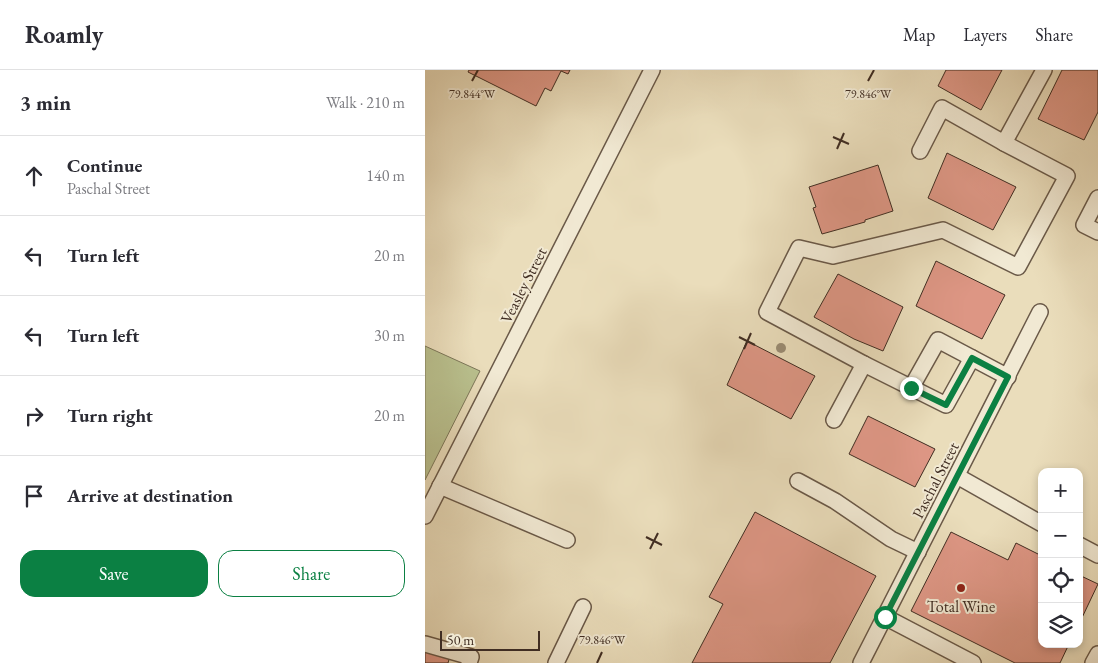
<!DOCTYPE html>
<meta charset="utf-8">
<style>
body{margin:0;font-family:"EB Garamond",serif;background:#f2f2f3;color:#2b2b33}
.controls{position:absolute;right:15px;bottom:15px;display:grid;overflow:hidden;border-radius:10px;box-shadow:0 2px 8px #0003}
.controls button{width:45px;height:45px;display:grid;place-items:center;padding:0;border:0;border-bottom:1px solid #e1e1e2;background:#fff;color:#2b2b33;font:25px sans-serif}
.scale{position:absolute;left:15px;bottom:12px;width:100px;box-sizing:border-box;padding-left:5px;border:2px solid #402d22;border-top:0;font-size:14px;line-height:18px;white-space:nowrap;color:#402d22;-webkit-text-stroke:4px #f1e9d3;paint-order:stroke}
.stop{position:absolute;width:15px;height:15px;margin:-11px;border:4px solid #0b8043;border-radius:50%;background:#fff}
.stop.end{background:#0b8043;border-color:#fff;box-shadow:0 1px 5px #0008}
.list{margin:0;padding:0;list-style:none}
h2{display:flex;justify-content:space-between;align-items:center;height:65px;margin:0;padding:0 20px;font-size:21px}
h2 small{font-size:16px;font-weight:400;color:#7c7c81}
.list li{display:grid;grid-template-columns:32px 1fr auto;gap:15px;align-items:center;box-sizing:border-box;height:80px;padding:0 20px;border-top:1px solid #e1e1e2}
.list b{display:block;font-size:19px;white-space:nowrap}
.list p{margin:0;font-size:16px;white-space:nowrap;color:#7c7c81}
.list em{font-size:16px;font-style:normal;color:#7c7c81}
.actions{display:flex;gap:10px;padding:15px 20px}
.actions a{flex:1;padding:11px 0;border:1px solid #0b8043;border-radius:15px;text-align:center;font-size:18px;color:#0b8043}
.actions .main{background:#0b8043;color:#fff}
.icon{flex:none;width:28px;height:28px;fill:none;stroke:currentColor;stroke-width:2;stroke-linecap:round;stroke-linejoin:round}
.map{position:relative;flex:none;width:673px;height:593px;overflow:hidden}
header{display:flex;align-items:center;gap:30px;box-sizing:border-box;height:70px;padding:0 25px;background:#fff;border-bottom:1px solid #e1e1e2}
header strong{font-size:24px}
nav{display:flex;gap:28px;margin-inline-start:auto;font-size:18px}
main{display:flex}
aside{flex:1;background:#fff}
.map>svg:first-child{display:block}
.green{fill:#b9c08e;stroke:#7c7658}
.building{fill:#dd9684;stroke:#402d22}
.lines{fill:none;stroke-linecap:round;stroke-linejoin:round}
.minor-casing{stroke:#6a5948;stroke-width:18}
.minor{stroke:#f1e9d3;stroke-width:15}
.tree{fill:#9a8c73}
.route{stroke:#0b8043;stroke-width:6}
.ticks{fill:none;stroke:#402d22;stroke-width:2}
.poi-dot{fill:#8f2418;stroke:#f1e9d3;stroke-width:2}
.labels{text-anchor:middle;stroke-width:4;stroke-linejoin:round;paint-order:stroke}
.street-label{font-size:16px;fill:#402d22;stroke:#f1e9d3}
.poi-label{font-size:16px;fill:#402d22;stroke:#f1e9d3}
.ticks-label{font-size:12px;text-anchor:middle;fill:#402d22;stroke:#f1e9d3;stroke-width:4;stroke-linejoin:round;paint-order:stroke}
</style>
<header>
<strong>Roamly</strong>
<nav><a>Map</a><a>Layers</a><a>Share</a></nav>
</header>
<main>
<aside>
<h2>3 min<small>Walk · 210 m</small></h2>
<ul class="list">
<li><svg class="icon" aria-label="ahead" viewBox="0 0 24 24"><path d="M12 20V5M6 11l6-6 6 6"/></svg><div><b>Continue</b><p>Paschal Street</p></div><em>140 m</em></li>
<li><svg class="icon" aria-label="left" viewBox="0 0 24 24"><path d="M17 20v-9H6M10 6l-5 5 5 5"/></svg><div><b>Turn left</b></div><em>20 m</em></li>
<li><svg class="icon" aria-label="left" viewBox="0 0 24 24"><path d="M17 20v-9H6M10 6l-5 5 5 5"/></svg><div><b>Turn left</b></div><em>30 m</em></li>
<li><svg class="icon" aria-label="right" viewBox="0 0 24 24"><path d="M7 20v-9h11M14 6l5 5-5 5"/></svg><div><b>Turn right</b></div><em>20 m</em></li>
<li><svg class="icon" aria-label="arrive" viewBox="0 0 24 24"><path d="M6 21V4h12l-3 4 3 4H6"/></svg><div><b>Arrive at destination</b></div></li>
</ul>
<div class="actions"><a class="main">Save</a><a>Share</a></div>
</aside>
<div class="map">
<svg width="673" height="593" viewBox="0 0 673 593">
<rect width="100%" height="100%" fill="#eaddbb"/>
<filter id="stains"><feTurbulence type="fractalNoise" baseFrequency=".004" numOctaves="4"/><feColorMatrix values="0 0 0 0 .2 0 0 0 0 .09 0 0 0 0 .02 0 0 0 .5 -.17"/></filter>
<radialGradient id="worn" r=".72"><stop offset=".6" stop-color="#630" stop-opacity="0"/><stop offset="1" stop-color="#630" stop-opacity=".3"/></radialGradient>
<!-- green -->
<path class="green" d="M0,276L55,301L0,410Z"/>
<!-- building -->
<g class="building">
<path d="M44,0H145L143,4L136,1L126,21L120,18L111,36L43,2Z"/>
<path d="M521,0H577L556,40L513,16Z"/>
<path d="M637,0H673V42L659,70L613,49Z"/>
<path d="M522,83L591,117L568,160L503,128Z"/>
<path d="M453,95L468,141L440,150V152L397,164L388,138L391,137L384,117Z"/>
<path d="M511,191L580,225L557,269L491,236Z"/>
<path d="M413,204L478,237L458,281L429,269L389,247Z"/>
<path d="M322,271L390,306L366,349L302,315Z"/>
<path d="M443,346L510,379L490,417L424,384Z"/>
<path d="M330,442L451,506L405,593H267L298,534L284,527Z"/>
<path d="M526,462L583,490L591,473L617,486V574H644L635,593H590L486,541Z"/>
<path d="M654,505L673,514L654,554Z"/>
<path d="M0,579L25,586L23,593H0Z"/>
</g>
<g class="lines">
<!-- minor casing -->
<g class="minor-casing">
<g id="minor">
<path d="M495,81L517,38L579,73L619,0"/>
<path d="M673,128L659,155L673,162"/>
<path d="M439,294L521,335L547,288"/>
<path d="M486,318L513,270L583,307"/>
<path d="M409,350L439,294L342,242L374,178L408,186L518,160L593,197L642,106L579,73"/>
<path d="M532,406L617,454"/>
<path d="M373,411L410,431L466,469L493,482"/>
<path d="M15,416L142,470"/>
<path d="M0,446L227,0"/>
<path d="M654,475L673,485"/>
<path d="M460,547L548,593"/>
<path d="M0,574L46,587L44,593"/>
<path d="M131,593L158,537"/>
<path d="M436,593L615,242"/>
<path d="M668,593L673,584"/>
</g>
</g>
<!-- minor -->
<use href="#minor" class="minor"/>
</g>
<!-- trees -->
<circle class="tree" cx="356" cy="278" r="5"/>
<g class="lines">
<!-- route -->
<path class="route" d="M460,547L583,307L547,288L521,335L486,318"/>
</g>
<!-- ticks -->
<path class="ticks" d="M47,11L53,0M443,11L449,0M408,67L424,74M412,79L419,63M314,267L330,275M319,279L326,263M221,467L237,475M225,479L233,463M172,593L177,582"/>
<!-- markers -->
<circle class="poi-dot" cx="536" cy="518" r="5"/>
<g class="labels">
<!-- street labels -->
<g class="street-label">
<text transform="translate(98 215) rotate(-63)" y="6">Veasley Street</text>
<text transform="translate(510 410) rotate(-63)" y="6">Paschal Street</text>
</g>
<!-- poi labels -->
<g class="poi-label">
<text x="536" y="542">Total Wine</text>
</g>
</g>
<g class="ticks-label">
<text x="47" y="28">79.844°W</text>
<text x="443" y="28">79.846°W</text>
<text x="177" y="574">79.846°W</text>
</g>
<rect width="100%" height="100%" filter="url(#stains)"/>
<rect width="100%" height="100%" fill="url(#worn)"/>
</svg>
<div class="controls">
<button>+</button>
<button>−</button>
<button><svg class="icon" aria-label="locate" viewBox="0 0 24 24"><circle cx="12" cy="12" r="6"/><path d="M12 2v4M12 18v4M2 12h4M18 12h4"/></svg></button>
<button><svg class="icon" aria-label="layers" viewBox="0 0 24 24"><path d="M12 4l9 5-9 5-9-5zM3 14l9 5 9-5"/></svg></button>
</div>
<div class="scale">50 m</div>
<div class="stop" style="left:460px;top:547px"></div>
<div class="stop end" style="left:486px;top:318px"></div>
</div>
</main>
